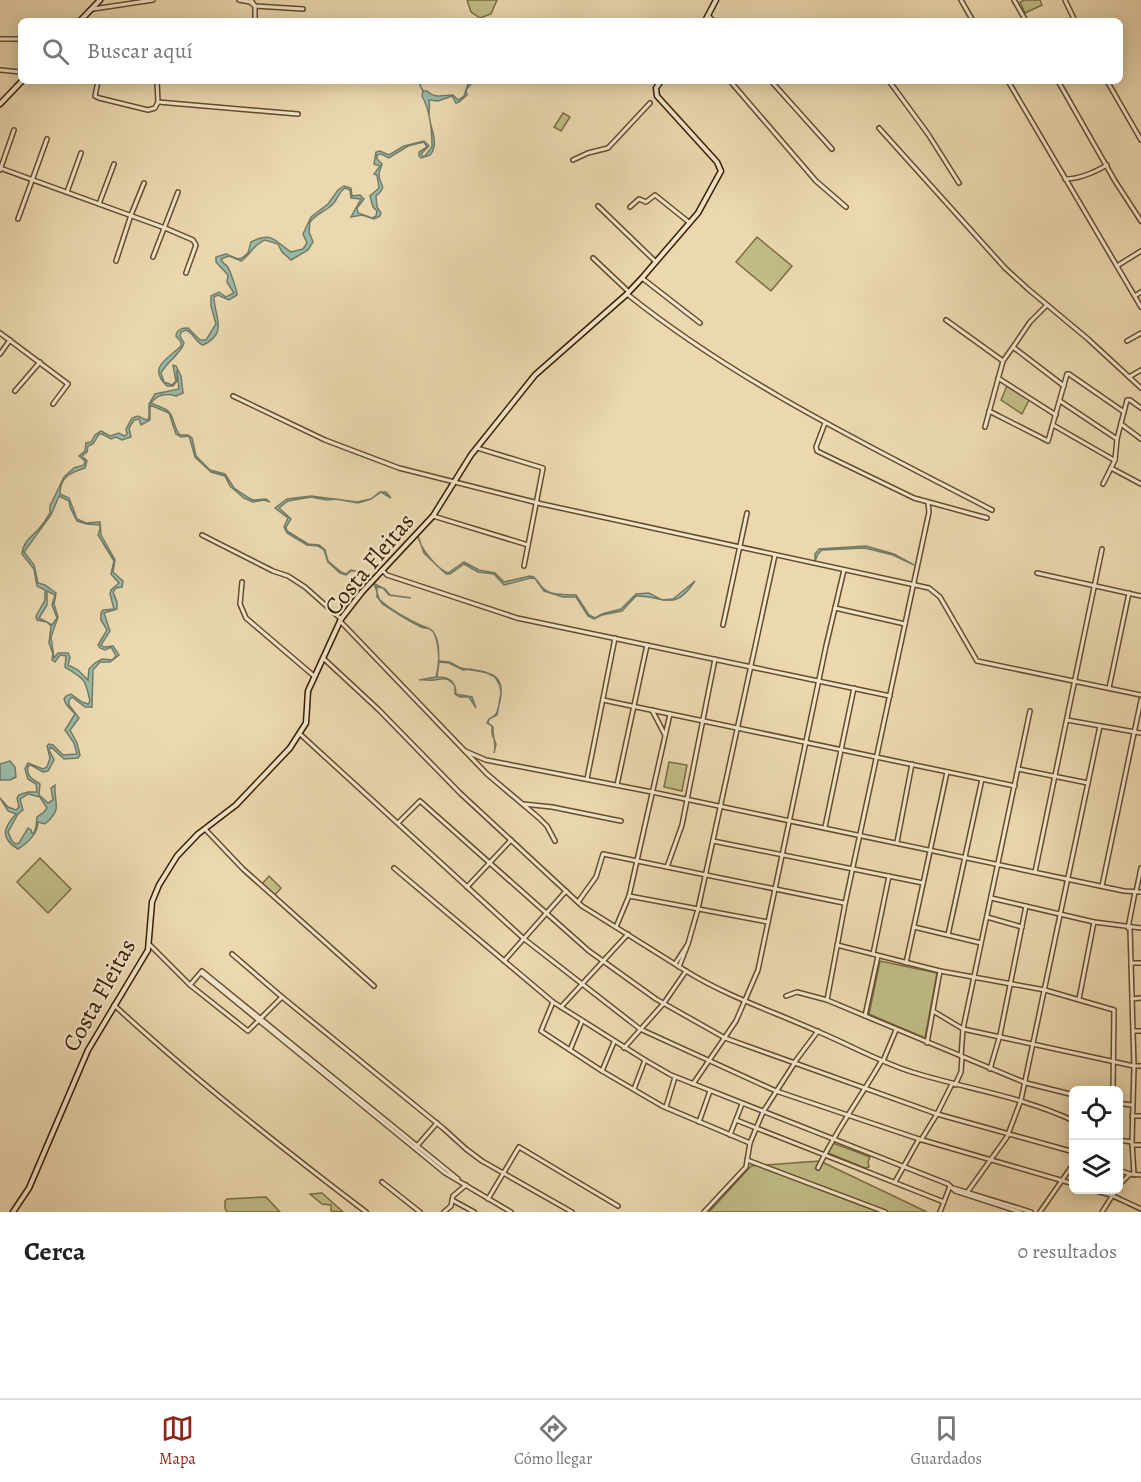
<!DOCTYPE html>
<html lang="es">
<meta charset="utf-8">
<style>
body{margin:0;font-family:Alegreya,serif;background:#f2f2f2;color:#222}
.controls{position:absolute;right:18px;bottom:18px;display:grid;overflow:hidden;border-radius:9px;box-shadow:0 3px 15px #0003}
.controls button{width:54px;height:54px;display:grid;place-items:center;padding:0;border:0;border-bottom:2px solid #e0e0e0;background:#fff;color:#222;font:30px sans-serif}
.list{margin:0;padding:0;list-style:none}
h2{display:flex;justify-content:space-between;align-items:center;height:78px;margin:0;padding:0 24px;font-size:26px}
h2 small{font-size:20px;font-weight:400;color:#767676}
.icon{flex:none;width:33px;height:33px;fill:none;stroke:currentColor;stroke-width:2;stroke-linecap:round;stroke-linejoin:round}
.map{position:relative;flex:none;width:1141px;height:1212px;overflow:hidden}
.search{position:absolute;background:#fff;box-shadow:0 3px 15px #0003;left:18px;right:18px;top:18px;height:66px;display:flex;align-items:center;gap:15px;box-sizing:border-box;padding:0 21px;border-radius:9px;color:#767676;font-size:22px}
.sheet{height:186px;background:#fff}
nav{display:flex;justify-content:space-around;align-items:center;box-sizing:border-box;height:84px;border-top:2px solid #e0e0e0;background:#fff;font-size:16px;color:#767676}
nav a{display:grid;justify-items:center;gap:3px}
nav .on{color:#8f2418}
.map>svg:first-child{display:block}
.green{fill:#c0bc85;stroke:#7d6c44;stroke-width:1.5}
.water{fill:#99baa8;stroke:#737b66;stroke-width:1.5;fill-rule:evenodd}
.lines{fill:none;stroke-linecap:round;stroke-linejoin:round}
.street-casing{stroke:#664c2e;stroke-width:6}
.secondary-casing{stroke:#3a1d03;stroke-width:7}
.street{stroke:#f2e6cb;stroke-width:3}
.secondary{stroke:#f2e6cb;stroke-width:4}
.labels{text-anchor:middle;stroke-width:4.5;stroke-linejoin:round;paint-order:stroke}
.street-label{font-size:24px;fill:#3a1d03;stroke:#f2e6cb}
</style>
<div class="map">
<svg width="1141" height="1212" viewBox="0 0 1141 1212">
<rect width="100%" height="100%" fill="#ebd8af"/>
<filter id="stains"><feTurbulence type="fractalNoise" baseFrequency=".00333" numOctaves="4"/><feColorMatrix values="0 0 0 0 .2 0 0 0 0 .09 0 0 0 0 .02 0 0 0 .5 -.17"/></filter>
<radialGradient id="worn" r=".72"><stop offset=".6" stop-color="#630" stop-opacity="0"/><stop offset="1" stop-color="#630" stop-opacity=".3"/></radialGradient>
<!-- green -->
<g class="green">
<path d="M467,0H497L491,14L480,18L471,12Z"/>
<path d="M1025,0H1040L1042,5L1025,13L1020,2Z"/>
<path d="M563,113L570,117L561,131L554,127Z"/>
<path d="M757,237L792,266L771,291L736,262Z"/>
<path d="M1007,386L1029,400L1022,414L1001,400Z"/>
<path d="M669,762L687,765L682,791L664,787Z"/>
<path d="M40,858L71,889L48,913L17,882Z"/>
<path d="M269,876L281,888L275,895L262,884Z"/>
<path d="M880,961L937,973L925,1038L869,1014Z"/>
<path d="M833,1143L870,1157L868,1162L869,1167L865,1168L828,1153Z"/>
<path d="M820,1161L927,1212H709L751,1166Z"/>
<path d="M322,1193L343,1212L331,1211V1205L322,1204L310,1194Z"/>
<path d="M266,1197L280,1212H227L225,1208V1201L227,1199Z"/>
</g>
<!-- water -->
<g class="water">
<path d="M418,81L423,91H427C435,99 443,95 453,95L458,100L464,96L469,81L471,84L466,90L467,95L459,102L456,103L452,96L438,101L429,100C430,105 429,110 429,115C430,128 440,144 430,155L421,158L419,156V152L427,147L424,142L408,146L389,158L381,154L377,155V159L382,164C381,168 379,171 379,174C379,187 389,184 376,196L377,207L381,213L380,216L374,219L362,215L351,217L361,199L351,198L350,190L345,188C339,192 338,198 333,204C326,211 316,214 310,222L309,232L313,242L308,250L291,260L282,252L278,244L265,240C252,245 251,255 241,261L229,256L221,259C222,262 224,264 227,266C230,270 237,290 237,295L229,300L218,295L214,297C214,316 229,333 203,345C195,342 194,333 186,330L181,332L180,336L184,343C181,354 167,361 161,373L164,382L172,385L176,381L173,365L176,366L181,376L183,393L176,396C166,393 157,395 151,403C156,405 161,407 165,409C175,414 173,428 180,435H188L192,438L196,456L210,470L225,474L234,488L249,498L253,500L266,499L270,502L264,500L253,502L244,498L230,486L225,476L211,472L195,457L189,436L181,437L176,434L169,413L150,405V420L141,425L139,419L134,420L129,428L131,437L122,440L116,437L111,439L102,434H99L93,444L88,446L87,452L82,456L87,461L85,468C72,472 60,476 60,494L69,498L77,519L86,523L100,522L101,535L115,560L113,572L123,581L122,587L116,588L113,592L117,602V609L104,613L110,631L101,645L104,647L113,646L119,655L110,662H100L93,670L92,707H85L72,697L69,700V705L79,718L70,730L77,743L80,755L78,758L64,759L51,747L49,750L54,760L48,771L43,772L31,765L28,766C26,777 33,779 40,784L39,795L48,803L53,800L51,788L55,785C54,806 63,808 45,824L38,822C38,833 28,843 18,849C0,838 3,828 16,814L8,811L0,798L8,807L16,810L19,807L17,798L19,795L28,792H37L36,784L28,779L25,769L28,763L43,769L47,767L50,758L47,746L49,744L53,745L63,755L77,754L74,743L65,730L75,714L66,704L64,699L66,696L71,694L82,702L88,704L90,701C85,678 85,680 65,667L66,656L60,655L55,662L52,660L53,654L49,643L51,626L47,622L37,620L36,616L45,600V590L37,586L34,569L22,554C23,540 35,535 42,525C45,522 47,517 50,513V506L64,477L74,468L84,465L85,461L79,456L85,451L86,443L91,442L95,435L101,431L110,436L119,433L124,436L127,434L126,429L132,418L138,416L146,420L149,418V404L155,394L179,389L177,370V381L173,386H167C147,367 168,359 181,346V342L176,336C177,329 182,328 188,328L200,340H206L216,324L211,306V296L219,292L226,297L234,293L227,282L228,275L216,262V257L226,254L238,259L242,258L248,253L251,242C273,231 274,241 291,252L303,249L307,243L303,234L311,217L328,204L338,190L344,186L351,188L352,196L360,195L364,199L357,208L358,213L372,218L376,216L377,211L373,207L370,196L379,188L377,175L374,174L380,166L374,164L376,152L380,151L389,155L404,146L424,141L429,146L421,154L424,157L432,147C432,130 430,110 422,96L423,91ZM59,496L69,501L70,507L77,521L87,524L100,525V529L98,535L114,561L111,574L119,583L111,590L110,594L114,609L103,610L101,613V620L107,630L98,645L100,648L105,650L111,647L116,656L112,660L102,659L95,663L89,669L88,680L78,670L68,665L70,657L68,653H58L54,658L51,637L58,617L54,604L56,593L45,585L38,583L34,565L24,552L51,515ZM47,591L55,595L52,605L57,618L52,625L39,618L47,605ZM28,794L40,797L47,808L44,812L37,817L36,827L34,833H32L31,830L28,828L19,843L16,844L12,841L8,832L18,814L23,810L20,799Z"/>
<path d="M380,492H386L391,498L381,492L371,499L358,503L336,499L327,500L311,497L288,501L279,508L291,519L286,527L287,531L308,544L319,545L325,550L328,561L341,572L346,574L351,570C361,572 361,574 369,580L368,581L357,571H351L346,575L340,573L328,562L324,550L318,546L307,545L287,533L284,527L288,518L275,508L287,499L311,496L357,502L371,499Z"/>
<path d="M418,536C420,548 437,569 448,573L464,562L479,570L495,573L504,582L530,576C537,578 537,581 541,586C550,597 565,594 576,595L589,615L595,618L602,614L621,609L636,594L649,593L662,600L673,599L695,581C673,614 664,595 636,596L622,611L602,615L594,619L588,616L576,597H563L544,591L534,577L504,585L494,574L478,572L464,564L450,574H446L424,553Z"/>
<path d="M866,546L894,554L914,565L893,555L865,548L822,550L818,554L815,561V554L819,549Z"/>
<path d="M373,583L385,589L390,595L411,598L389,595L383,588L377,587V597C387,608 404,617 418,624C423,627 431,627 434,633C439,643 438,652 439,661C442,662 446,661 449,662C453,663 457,667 461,668C481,673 507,668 500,701C497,710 499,715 489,719L488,723L493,727C492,738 497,741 494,753L496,744L492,734V726L487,723L489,719L497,715L501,693L500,686L495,677L485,672L470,669L463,670L449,663L439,662L437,677C448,677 456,680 456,694L472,697L476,708L469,697H460L455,694V686C447,676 444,679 434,680C428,681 425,679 419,680L436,677C439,666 442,637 430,629C427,628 423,628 421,627C412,623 393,611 384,605C376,600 378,588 373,583Z"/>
<path d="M10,761L15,767L16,777L10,780H0V764Z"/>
</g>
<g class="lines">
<!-- street casing -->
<g class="street-casing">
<g id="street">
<path d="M239,0L250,2L255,6L303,9"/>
<path d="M251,0L255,6V21"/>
<path d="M961,0L973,21"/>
<path d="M1014,0L1026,21"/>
<path d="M1065,0L1075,21"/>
<path d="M93,9L153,0"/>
<path d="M708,15L713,21"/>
<path d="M0,39H21"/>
<path d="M0,70L21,72"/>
<path d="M98,81L95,96L99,98L148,110L155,108L158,102"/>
<path d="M157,81L158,102L298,114"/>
<path d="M730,81L816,181L846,207"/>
<path d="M771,81L832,149"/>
<path d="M889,81L928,134L959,183"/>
<path d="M1008,81L1141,307"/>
<path d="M1058,81L1115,181L1141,221"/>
<path d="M1107,81L1141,140"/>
<path d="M879,128L1005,268L1028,289L1088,339L1141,388"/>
<path d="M573,160L588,153L608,148L650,103"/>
<path d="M0,168L165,228L193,240L196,245L186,273"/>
<path d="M0,170L14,130"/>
<path d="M1065,179C1079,179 1095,172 1107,165"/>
<path d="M67,192L81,153"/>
<path d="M99,204L114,164"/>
<path d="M598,206L656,262"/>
<path d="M630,207L639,199L646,202L655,195L690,223"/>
<path d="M18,219L47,139"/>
<path d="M153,257L178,192"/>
<path d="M593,258L629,292"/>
<path d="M116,261L131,215L144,183"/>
<path d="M1117,266L1141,251"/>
<path d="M642,278L700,323"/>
<path d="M627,294C737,382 867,445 992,510"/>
<path d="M1135,296L1141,292"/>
<path d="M946,320L1003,361L1013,347L1064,386"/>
<path d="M0,333L68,384L53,404"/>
<path d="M1127,341L1141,333"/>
<path d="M1013,347L1030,322L1047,305"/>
<path d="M0,354L10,340"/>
<path d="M1129,377L1141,370"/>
<path d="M998,378L1056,415"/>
<path d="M15,391L40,362"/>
<path d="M233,396L325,440L399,468L542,504L929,588L940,597L977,661L1141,695"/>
<path d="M1060,401L1117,439"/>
<path d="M989,411L1048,441L1067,374H1069L1124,412"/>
<path d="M825,423L816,447L817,451L914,498L987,518"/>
<path d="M1121,424L1141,439"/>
<path d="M1053,425L1114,460"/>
<path d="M985,427L1003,361"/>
<path d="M477,448L543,468L524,566"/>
<path d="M1111,468L1141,484"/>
<path d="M1103,484L1115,460L1117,439L1127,400H1130L1141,408"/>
<path d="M433,516L528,545"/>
<path d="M202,535L273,571L288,576L305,587L341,619"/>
<path d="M382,570L387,575L517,618L890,696"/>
<path d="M1037,573L1141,596"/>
<path d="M242,582L240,604L246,618L314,676"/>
<path d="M835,608L905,624"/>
<path d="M340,621L487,774L539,818L547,826L555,841"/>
<path d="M723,625L747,513"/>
<path d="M323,658L379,710L460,793L582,906L686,971C728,997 775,1012 819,1032C850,1045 880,1062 912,1072C967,1089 1021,1096 1074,1121"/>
<path d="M1109,688L1129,593"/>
<path d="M603,700L1015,786"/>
<path d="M652,710L665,735"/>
<path d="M1067,720L1141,733"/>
<path d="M300,734L523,938L640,1029L776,1091L919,1139L1074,1184"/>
<path d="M465,751L486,760L652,792L1124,891L1141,892"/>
<path d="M1018,769L1088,783"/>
<path d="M587,779L615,638"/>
<path d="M617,785L647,645"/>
<path d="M523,804L552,807L621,821"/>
<path d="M399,822L420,801L589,951L656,999L725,1038L937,1114L1074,1152"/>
<path d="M825,827L854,688"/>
<path d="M205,829L243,869L374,986"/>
<path d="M713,841L923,883"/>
<path d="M897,842L912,764"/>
<path d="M667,867L682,825L715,659"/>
<path d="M394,868L553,1002L645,1060L671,1075L948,1184L955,1191L1020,1212"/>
<path d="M1035,872L1102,549"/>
<path d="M1102,886L1141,700"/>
<path d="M467,887L511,840"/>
<path d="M1136,892L1141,868"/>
<path d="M629,896L768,922"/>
<path d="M991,898L1094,922L1141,928"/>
<path d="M578,902L596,877L603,854L844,903"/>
<path d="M987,917L1022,927"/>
<path d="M616,927L629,896L670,714"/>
<path d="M914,927L981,943"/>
<path d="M1128,928L1135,892"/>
<path d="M1130,928L1134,1066L1132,1142L1134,1175"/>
<path d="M948,935L982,779"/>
<path d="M688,944L698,909L775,555"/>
<path d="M150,945L190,985L248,1031L282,997"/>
<path d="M837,945L940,971L1045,990L1114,1010L1113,1090"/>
<path d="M232,954L282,997L444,1129L466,1149L482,1161L572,1212"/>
<path d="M873,954L889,876"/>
<path d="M504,961L566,891"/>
<path d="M906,963L947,772"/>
<path d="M1131,963H1141"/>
<path d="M675,964L688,944L679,967"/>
<path d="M201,973L445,1173L511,1212"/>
<path d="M190,985L202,971L458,1179"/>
<path d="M786,996L797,992L827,1000L1026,1083L1074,1095"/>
<path d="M1079,999L1094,922"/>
<path d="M1132,999L1141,998"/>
<path d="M827,1000L845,904L929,512L928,503"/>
<path d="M553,1002L541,1031L602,1071L662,1106L750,1143"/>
<path d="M114,1005C194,1079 279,1146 366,1212"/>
<path d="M561,1007L628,934"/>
<path d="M933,1011L963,1029L1134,1066H1141"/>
<path d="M865,1016L878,956"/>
<path d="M1133,1031H1141"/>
<path d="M927,1043L940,971"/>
<path d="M624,1048L664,1003L686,971"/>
<path d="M570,1050L582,1021"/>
<path d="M961,1056L963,1029L1030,711"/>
<path d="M883,1061L896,1030"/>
<path d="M794,1063L818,1031"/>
<path d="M990,1069L1000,1035L1026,906"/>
<path d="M602,1071L614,1042"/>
<path d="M693,1084L736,1021L758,970L826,646L844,570"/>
<path d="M955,1085L961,1072L962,1057"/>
<path d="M634,1089L645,1060"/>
<path d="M1118,1103L1131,1105"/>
<path d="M666,1107L675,1077"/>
<path d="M1132,1116H1141"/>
<path d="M736,1120L944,1202"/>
<path d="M699,1122L710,1091"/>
<path d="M730,1135L742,1104"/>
<path d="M921,1140L937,1114L952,1084"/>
<path d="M1118,1140L1132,1142"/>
<path d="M1132,1145H1141"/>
<path d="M416,1147L437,1123"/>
<path d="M747,1160L885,1212"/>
<path d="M818,1168C836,1130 861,1097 882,1060"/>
<path d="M1118,1170L1130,1174L1141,1175"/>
<path d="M382,1182L420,1212"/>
<path d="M895,1182L919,1139"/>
<path d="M1118,1186L1130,1174"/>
<path d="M953,1188L1031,1212"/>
<path d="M1093,1190L1111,1195L1141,1209"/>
<path d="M966,1194L1007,1137L1021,1100L1100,726"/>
<path d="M488,1199L519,1147L618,1206"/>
<path d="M452,1200L474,1212"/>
<path d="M444,1212L451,1206L453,1196L466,1185"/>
<path d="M704,1212L746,1167L750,1143L763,1112L794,1064"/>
<path d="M940,1212L950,1186"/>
<path d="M1040,1212L1074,1163"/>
<path d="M1102,1212L1116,1190"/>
</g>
</g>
<!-- secondary casing -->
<g class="secondary-casing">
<g id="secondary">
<path d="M80,21L100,0"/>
<path d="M705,21L716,0"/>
<path d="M0,104L22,81"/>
<path d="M13,1212L29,1188L88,1050L148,950L152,902L159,885L177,856L198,834L236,805L290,748L306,723L308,691L341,619L362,592L433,516L471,455L535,375L627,294L642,278L698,213L721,171L717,162L657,96L656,88L661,81"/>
</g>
</g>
<!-- street -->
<use href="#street" class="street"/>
<!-- secondary -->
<use href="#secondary" class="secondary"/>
</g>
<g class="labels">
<!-- street labels -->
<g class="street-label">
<text transform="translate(369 564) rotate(-50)" y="8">Costa Fleitas</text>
<text transform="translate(99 995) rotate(-61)" y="8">Costa Fleitas</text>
</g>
</g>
<rect width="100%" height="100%" filter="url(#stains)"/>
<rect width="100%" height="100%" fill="url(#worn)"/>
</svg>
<div class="controls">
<button><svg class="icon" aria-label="locate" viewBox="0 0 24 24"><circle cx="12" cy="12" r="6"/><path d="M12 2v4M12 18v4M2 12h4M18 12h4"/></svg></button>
<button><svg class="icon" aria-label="layers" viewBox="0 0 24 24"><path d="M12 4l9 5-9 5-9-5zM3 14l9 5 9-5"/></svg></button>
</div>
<div class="search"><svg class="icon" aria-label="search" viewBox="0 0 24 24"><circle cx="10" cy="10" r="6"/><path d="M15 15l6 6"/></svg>Buscar aquí</div>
</div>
<section class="sheet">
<h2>Cerca<small>0 resultados</small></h2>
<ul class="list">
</ul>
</section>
<nav>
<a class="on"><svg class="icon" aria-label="map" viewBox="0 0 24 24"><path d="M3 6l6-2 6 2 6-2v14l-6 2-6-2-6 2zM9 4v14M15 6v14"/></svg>Mapa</a>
<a><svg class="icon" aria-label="directions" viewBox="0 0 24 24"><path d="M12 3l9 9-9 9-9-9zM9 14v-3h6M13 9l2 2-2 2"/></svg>Cómo llegar</a>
<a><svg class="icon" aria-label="saved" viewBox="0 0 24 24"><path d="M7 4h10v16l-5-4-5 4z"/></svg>Guardados</a>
</nav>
